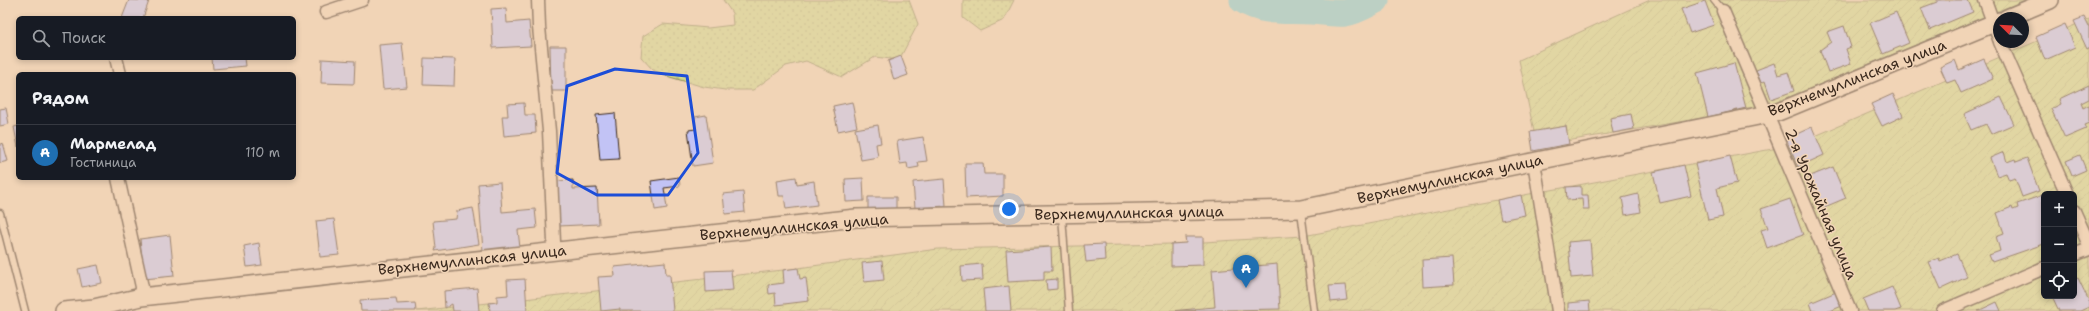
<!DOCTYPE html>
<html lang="ru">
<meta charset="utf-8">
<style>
body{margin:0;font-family:"Shantell Sans",sans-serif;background:#242831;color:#f1f3f6}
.controls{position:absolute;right:12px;bottom:12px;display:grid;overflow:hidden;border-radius:6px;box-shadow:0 2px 6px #0003}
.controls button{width:36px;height:36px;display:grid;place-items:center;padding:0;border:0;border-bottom:1px solid #363941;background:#171b24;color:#f1f3f6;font:20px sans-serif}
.compass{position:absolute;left:1993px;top:12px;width:36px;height:36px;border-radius:50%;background:#171b24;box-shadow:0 2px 6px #0003;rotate:294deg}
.you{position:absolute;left:1009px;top:209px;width:14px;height:14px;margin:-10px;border:3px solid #fff;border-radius:50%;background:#1a73e8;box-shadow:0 0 0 6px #1a73e833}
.badge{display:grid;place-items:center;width:26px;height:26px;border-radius:50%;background:#1f6fb2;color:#fff;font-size:13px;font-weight:700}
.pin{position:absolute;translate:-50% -33px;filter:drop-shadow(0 1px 2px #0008)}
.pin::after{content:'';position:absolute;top:21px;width:14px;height:12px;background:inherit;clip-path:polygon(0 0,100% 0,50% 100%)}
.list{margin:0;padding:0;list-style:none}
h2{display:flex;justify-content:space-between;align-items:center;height:52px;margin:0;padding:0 16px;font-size:17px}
h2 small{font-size:13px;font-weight:400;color:#9ea1a6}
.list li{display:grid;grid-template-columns:26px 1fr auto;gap:12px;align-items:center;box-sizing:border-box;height:56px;padding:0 16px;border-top:1px solid #363941}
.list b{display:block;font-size:15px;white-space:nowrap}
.list p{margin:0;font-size:13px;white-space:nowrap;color:#9ea1a6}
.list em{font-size:13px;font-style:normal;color:#9ea1a6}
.icon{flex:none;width:22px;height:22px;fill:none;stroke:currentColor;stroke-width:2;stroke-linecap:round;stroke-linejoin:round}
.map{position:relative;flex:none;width:2089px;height:311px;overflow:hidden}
.search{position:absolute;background:#171b24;box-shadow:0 2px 6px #0003;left:16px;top:16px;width:280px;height:44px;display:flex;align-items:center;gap:10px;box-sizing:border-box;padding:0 14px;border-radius:6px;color:#9ea1a6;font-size:15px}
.panel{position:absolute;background:#171b24;box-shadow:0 2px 6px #0003;left:16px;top:72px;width:280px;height:108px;border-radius:6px}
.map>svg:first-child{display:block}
.grass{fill:url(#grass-dots);stroke:#858255}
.garden{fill:url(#garden-furrows);stroke:#858255;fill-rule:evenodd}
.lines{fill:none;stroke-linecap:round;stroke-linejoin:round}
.river{stroke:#7ccdd4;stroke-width:27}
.building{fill:#c2c3f5;stroke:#3b2a1e}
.lane-casing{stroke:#3b2a1e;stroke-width:9}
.street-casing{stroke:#3b2a1e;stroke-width:15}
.secondary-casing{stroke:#3b2a1e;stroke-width:20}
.lane{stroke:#f1d4b7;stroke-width:6}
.street{stroke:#f1d4b7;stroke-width:12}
.secondary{stroke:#f1d4b7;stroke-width:17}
.marked{fill:none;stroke:#1d4ed8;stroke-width:3;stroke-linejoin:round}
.labels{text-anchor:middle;stroke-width:3;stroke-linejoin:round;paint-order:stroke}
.street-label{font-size:15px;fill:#3b2a1e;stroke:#f1d4b7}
</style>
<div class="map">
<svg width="2089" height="311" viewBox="0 0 2089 311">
<defs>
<pattern id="grass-dots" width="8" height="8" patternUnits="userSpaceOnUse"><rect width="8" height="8" fill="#cfd98c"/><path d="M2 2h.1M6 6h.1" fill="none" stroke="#b3ba78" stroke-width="1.8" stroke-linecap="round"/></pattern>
<pattern id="garden-furrows" width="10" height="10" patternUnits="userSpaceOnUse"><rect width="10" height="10" fill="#cfd98c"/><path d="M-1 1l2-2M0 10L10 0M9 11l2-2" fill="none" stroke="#b3ba78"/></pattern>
</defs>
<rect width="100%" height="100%" fill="#f1d4b7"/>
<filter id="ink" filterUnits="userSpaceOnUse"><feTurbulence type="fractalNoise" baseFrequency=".025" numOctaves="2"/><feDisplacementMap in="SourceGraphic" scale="8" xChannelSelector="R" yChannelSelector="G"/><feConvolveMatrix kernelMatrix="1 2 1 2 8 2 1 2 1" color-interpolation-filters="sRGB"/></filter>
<g filter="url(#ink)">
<!-- grass -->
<g class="grass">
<path d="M723,0H909L918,24L899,60L875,57L842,77L806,61L786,66L753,90H725L704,87L670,77L653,70L641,57L643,36L663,24L708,28L733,25L732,13Z"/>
<path d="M963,0H1014L1004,20L980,31L963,18Z"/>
</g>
<!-- garden -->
<g class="garden">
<path d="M1650,0H2025L1765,107L1746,108L1708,117L1537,146L1519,60Z"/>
<path d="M2089,19V311H417L783,270L938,249L1171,244L1303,236L1794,145ZM2044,194H2074V296H2044Z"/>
</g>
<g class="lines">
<!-- river -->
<path class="river" d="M1243,0C1264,14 1287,9 1312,11C1323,12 1334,14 1345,13C1357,11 1366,5 1376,0"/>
</g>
<!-- building -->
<g class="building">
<path d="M129,0L149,1L143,18H122Z"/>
<path d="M1937,0H1968L1973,12L1930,30L1921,8L1937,2Z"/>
<path d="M1705,1L1714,25L1690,33L1681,9Z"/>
<path d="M506,8L507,23L529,21L531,46L493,48L491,9Z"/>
<path d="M1896,12L1909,43L1883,54L1870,23Z"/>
<path d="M2084,17L2089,27V48L2087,49L2074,21Z"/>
<path d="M2065,24L2075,47L2045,60L2036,37Z"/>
<path d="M1844,26L1851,47L1846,49L1851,64L1828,72L1820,50L1831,42L1827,32Z"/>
<path d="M402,43L407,87L383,89L379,45Z"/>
<path d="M550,46H566V91H551Z"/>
<path d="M901,56L908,75L894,80L888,61Z"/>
<path d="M212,58H245L246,66L213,69Z"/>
<path d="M424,58L455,59L454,86L423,85Z"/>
<path d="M322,59L355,61L354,84L321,83Z"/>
<path d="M1984,59L1993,79L1961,93L1955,80L1947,83L1940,67L1955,60L1959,70Z"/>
<path d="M1734,63L1746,108L1708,117L1697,73Z"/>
<path d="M1774,63L1778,75L1788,72L1794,91L1771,99L1765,81L1761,83L1756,70Z"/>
<path d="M2089,85V99L2081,103L2083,108L2089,105V123L2084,125L2086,129L2065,138L2051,109L2061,104L2059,99Z"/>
<path d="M1893,94L1903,116L1882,126L1871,104Z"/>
<path d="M2001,97L2014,124L1991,134L1986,124L1971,130L1964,114Z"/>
<path d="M852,102L857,127L838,131L833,106Z"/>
<path d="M524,103L525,115H535L536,133L504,136L502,116H508L507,104Z"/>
<path d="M6,108L9,124L0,126V109Z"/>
<path d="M615,113L619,159L600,160L596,115Z"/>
<path d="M1631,114L1634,129L1613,133L1610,118Z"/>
<path d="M706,115L713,163L693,166L688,130L696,129L695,117Z"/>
<path d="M878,125L881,143L876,144L878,157L861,160L855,129Z"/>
<path d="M18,126V147L14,127Z"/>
<path d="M1566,126L1569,144L1533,151L1530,132Z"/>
<path d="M1812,127L1824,155L1798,167L1786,139Z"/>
<path d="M923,137L927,161L918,162L919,167L908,169L907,163L900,164L897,141Z"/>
<path d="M3,143L8,161L0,163V144Z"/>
<path d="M2004,152L2007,162L2015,159L2016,162L2027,158L2039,191L2022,197L2015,178L2009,180L2006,173L1997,176L1990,158Z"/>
<path d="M2080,155L2086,170L2072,176L2066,161Z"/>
<path d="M1730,156L1737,183L1717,188L1723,217L1708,220L1695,164Z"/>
<path d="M965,163H983L984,174H1003V196L966,198Z"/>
<path d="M1684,165L1691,196L1660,203L1653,172Z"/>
<path d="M1833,167L1846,198L1820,209L1808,177Z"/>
<path d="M679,177L680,186L664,188L667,208L655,210L651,181Z"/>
<path d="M796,177L797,184L814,181L817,205L786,209L784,196H779L777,180Z"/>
<path d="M863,178L864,201L846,202L845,179Z"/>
<path d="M944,179L946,206L915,208L913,182Z"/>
<path d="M573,180V189L597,188L599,224L559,226L556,181Z"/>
<path d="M500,182L502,212L535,209L537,228L518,230L520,248L483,251L478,184Z"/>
<path d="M1581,186V195H1588L1589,209H1583L1582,199L1567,200L1566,187Z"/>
<path d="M743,192L745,212L725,214L723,194Z"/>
<path d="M1638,194L1641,212L1625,215L1622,198Z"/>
<path d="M1521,195L1525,215L1501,220L1497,200Z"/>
<path d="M2043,195L2044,244L1992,262L1989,255L2000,251L1996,236L2004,233L1997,213L2012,207L2013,210L2018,208L2017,204Z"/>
<path d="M868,197H896V210L868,211Z"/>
<path d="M1790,199L1803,235L1767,248L1761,230L1768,228L1761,209Z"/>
<path d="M473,208L479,244L435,251L436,248L433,221L456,219L457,211Z"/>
<path d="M334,219L339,255L320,257L316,221Z"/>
<path d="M170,235L174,276L144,279L140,239Z"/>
<path d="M1185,237H1203V265L1171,266V244L1186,243Z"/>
<path d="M1590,240L1593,276L1571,278L1568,242Z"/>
<path d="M259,243L262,265L247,267L244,246Z"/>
<path d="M1104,244L1105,260L1086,262L1084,245Z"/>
<path d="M1051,247L1052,271H1044V280L1008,282L1006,250Z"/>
<path d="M1957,254L1967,277L1941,289L1929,262L1939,258L1940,261Z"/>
<path d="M1452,258L1454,285L1423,287L1422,260Z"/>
<path d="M882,261L884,280L864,282L862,263Z"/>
<path d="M665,262L666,275H670L673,311H620V309L601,311L598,277L615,276L614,267Z"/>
<path d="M982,264L983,280L962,281L961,266Z"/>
<path d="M1277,264L1280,309L1170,311L1215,307L1212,270Z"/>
<path d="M98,265L102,283L82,287L78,269Z"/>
<path d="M798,268L800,279L806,278L809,301L776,305L775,293L769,294L768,285L784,283L783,270Z"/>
<path d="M731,270L733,290L706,292L705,271Z"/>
<path d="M2078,278L2089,301V307L2080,311H2059L2052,296H2074V280Z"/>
<path d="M525,279L527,311H490L489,303L497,302V296L508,295L507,280Z"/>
<path d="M1057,279V289L1047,290L1046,280Z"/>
<path d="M1345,285L1347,300L1331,302L1329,286Z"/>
<path d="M1009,286L1011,311H985L983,289Z"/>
<path d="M1892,287L1901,309L1895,311H1868L1863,299Z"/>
<path d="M477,288L479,311H453L452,304L445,308L444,291Z"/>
<path d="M1836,292L1842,306L1830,311H1813L1810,303Z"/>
<path d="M396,298L397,304L415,303L416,311H361L360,300Z"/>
<path d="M1589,301L1590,311H1568V303Z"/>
<path d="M1997,302L2001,311H1978Z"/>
</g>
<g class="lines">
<!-- lane casing -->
<g class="lane-casing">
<g id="lane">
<path d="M1714,0L1723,11"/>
<path d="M1301,211L1314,311"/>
<path d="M0,213L25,311"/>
<path d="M1062,216L1069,311"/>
</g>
</g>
<!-- street casing -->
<g class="street-casing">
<g id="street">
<path d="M538,0L539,27L549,131L554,242L551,251"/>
<path d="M1985,0L1999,39"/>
<path d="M1723,11L1850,311"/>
<path d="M326,12L362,0"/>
<path d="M2000,42L2067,194"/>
<path d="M116,58L120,74"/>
<path d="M1534,162L1558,311"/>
<path d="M118,178L142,287L141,297"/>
<path d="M2074,211L2089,245"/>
<path d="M2074,255L2089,249"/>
<path d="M1943,311L2044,268"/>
</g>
</g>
<!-- secondary casing -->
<g class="secondary-casing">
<g id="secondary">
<path d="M2007,18L2050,0"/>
<path d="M64,311L94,308L141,297L856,218L1301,209L1778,112L1999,21"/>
</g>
</g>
<!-- lane -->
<use href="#lane" class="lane"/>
<!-- street -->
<use href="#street" class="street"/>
<!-- secondary -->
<use href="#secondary" class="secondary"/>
</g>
</g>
<!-- marked area -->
<path d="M0 0H2089V311H0ZM615,69L687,76L698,153L668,195H597L557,173L567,86Z" fill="#f1d4b7" fill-opacity=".55" fill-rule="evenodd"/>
<path class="marked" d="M615,69L687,76L698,153L668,195H597L557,173L567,86Z"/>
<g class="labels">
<!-- street labels -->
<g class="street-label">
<text transform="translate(1857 78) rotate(-21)" y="5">Верхнемуллинская улица</text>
<text transform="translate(1450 179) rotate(-12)" y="5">Верхнемуллинская улица</text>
<text transform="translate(1821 204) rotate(67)" y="5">2-я Урожайная улица</text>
<text transform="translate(1129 213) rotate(-1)" y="5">Верхнемуллинская улица</text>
<text transform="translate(794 227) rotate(-5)" y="5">Верхнемуллинская улица</text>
<text transform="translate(472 260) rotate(-6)" y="5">Верхнемуллинская улица</text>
</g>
</g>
</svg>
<div class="controls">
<button>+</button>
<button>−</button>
<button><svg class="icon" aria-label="locate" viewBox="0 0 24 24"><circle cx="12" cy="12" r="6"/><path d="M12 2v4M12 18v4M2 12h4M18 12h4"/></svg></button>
</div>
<svg class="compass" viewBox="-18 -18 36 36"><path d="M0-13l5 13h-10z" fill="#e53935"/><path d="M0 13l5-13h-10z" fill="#9ea1a6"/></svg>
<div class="you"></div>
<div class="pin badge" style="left:1246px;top:288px">A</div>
<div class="search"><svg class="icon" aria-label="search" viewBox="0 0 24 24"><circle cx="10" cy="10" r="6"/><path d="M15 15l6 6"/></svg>Поиск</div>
<section class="panel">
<h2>Рядом<small></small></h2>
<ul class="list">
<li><span class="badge">A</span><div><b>Мармелад</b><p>Гостиница</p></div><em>110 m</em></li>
</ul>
</section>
</div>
